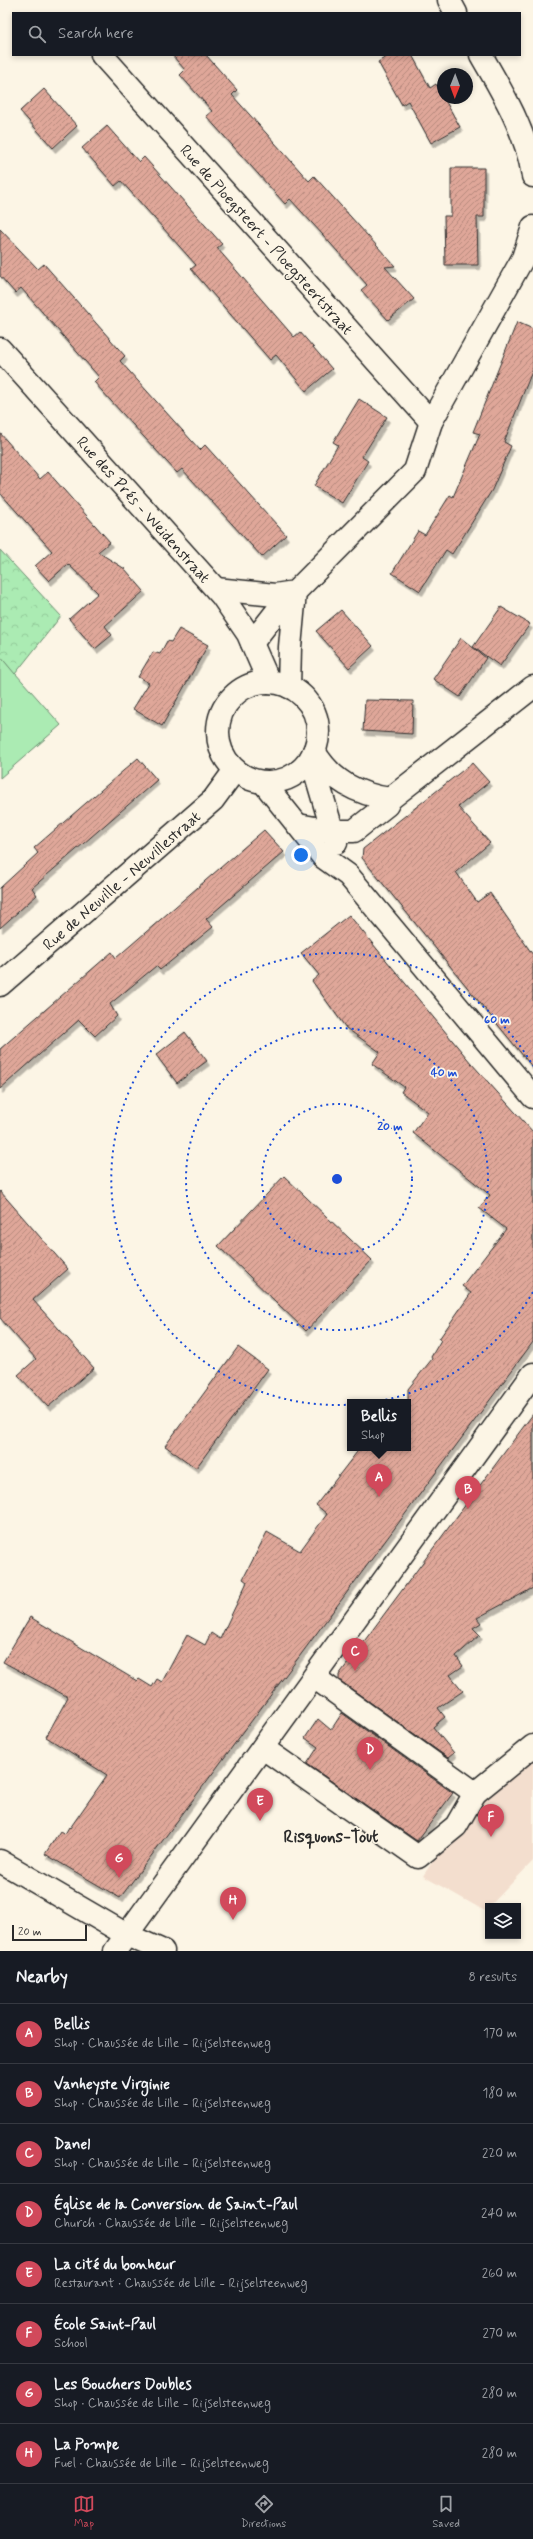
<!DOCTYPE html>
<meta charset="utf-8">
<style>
body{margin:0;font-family:Mynerve,sans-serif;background:#20242c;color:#f1f3f6}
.controls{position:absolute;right:12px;bottom:12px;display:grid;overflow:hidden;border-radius:0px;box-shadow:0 2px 6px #0003}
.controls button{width:36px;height:36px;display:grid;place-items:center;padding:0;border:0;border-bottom:1px solid #363941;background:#171b24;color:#f1f3f6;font:20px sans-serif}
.compass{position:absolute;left:437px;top:68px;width:36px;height:36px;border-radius:50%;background:#171b24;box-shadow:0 2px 6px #0003;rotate:181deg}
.scale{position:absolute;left:12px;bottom:10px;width:75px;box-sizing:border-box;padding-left:4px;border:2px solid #2b2b2b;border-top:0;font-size:11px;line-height:14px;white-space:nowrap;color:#2b2b2b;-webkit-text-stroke:3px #fcf5e5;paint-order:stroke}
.you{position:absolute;left:301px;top:855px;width:14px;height:14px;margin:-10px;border:3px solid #fff;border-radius:50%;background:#1a73e8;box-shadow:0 0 0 6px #1a73e833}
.badge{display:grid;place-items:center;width:26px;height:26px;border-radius:50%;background:#d1495b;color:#fff;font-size:13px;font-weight:700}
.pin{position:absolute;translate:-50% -33px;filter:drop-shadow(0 1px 2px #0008)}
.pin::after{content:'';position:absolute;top:21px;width:14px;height:12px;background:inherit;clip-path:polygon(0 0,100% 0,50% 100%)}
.popup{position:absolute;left:347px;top:1399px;width:64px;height:52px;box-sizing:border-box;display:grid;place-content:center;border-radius:0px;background:#171b24;filter:drop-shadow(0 1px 3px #0005);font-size:13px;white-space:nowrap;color:#9ea1a6}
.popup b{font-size:15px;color:#f1f3f6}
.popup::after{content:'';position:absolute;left:50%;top:100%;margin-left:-8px;border:8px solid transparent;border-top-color:#171b24}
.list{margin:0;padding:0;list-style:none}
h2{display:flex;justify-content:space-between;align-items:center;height:52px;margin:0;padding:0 16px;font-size:17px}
h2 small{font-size:13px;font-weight:400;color:#9ea1a6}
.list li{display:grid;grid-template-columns:26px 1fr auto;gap:12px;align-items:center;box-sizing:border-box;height:60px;padding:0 16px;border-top:1px solid #363941}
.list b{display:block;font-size:15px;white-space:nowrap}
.list p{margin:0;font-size:13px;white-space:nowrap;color:#9ea1a6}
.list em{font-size:13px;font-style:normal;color:#9ea1a6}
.icon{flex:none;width:22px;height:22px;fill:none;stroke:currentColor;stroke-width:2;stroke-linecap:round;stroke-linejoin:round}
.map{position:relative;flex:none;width:533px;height:1951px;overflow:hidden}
.search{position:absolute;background:#171b24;box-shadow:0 2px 6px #0003;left:12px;right:12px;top:12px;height:44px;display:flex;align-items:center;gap:10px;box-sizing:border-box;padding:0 14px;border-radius:0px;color:#9ea1a6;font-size:15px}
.sheet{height:532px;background:#171b24}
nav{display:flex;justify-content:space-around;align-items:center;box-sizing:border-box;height:56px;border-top:1px solid #363941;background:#171b24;font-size:11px;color:#9ea1a6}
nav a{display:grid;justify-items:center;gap:2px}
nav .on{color:#d1495b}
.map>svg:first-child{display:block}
.built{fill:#f3dece}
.green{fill:#abebb3;stroke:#6b8b6f}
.forest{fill:url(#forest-crowns);stroke:#6b8b6f}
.building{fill:url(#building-hatch);stroke:#2b2b2b;filter:url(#shadow)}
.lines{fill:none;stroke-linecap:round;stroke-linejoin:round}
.minor-casing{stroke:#2b2b2b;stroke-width:25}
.tertiary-casing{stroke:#2b2b2b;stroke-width:25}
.primary-casing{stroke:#2b2b2b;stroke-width:25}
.minor{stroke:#fcf5e5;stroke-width:22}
.tertiary{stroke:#fcf5e5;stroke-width:22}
.primary{stroke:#fcf5e5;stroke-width:22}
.ring{fill:none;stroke:#1d4ed8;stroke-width:2;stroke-dasharray:2 4}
.labels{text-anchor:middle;stroke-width:3.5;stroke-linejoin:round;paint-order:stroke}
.street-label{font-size:16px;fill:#2b2b2b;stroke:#fcf5e5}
.neighbourhood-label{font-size:17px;font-weight:bold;fill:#2b2b2b;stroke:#fcf5e5}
.centre{fill:#1d4ed8;stroke:#fcf5e5;stroke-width:2}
.ring-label{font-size:12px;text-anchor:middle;font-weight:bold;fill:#1d4ed8;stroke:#fcf5e5;stroke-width:3.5;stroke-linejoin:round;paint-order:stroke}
</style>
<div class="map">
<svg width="533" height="1951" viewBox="0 0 533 1951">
<defs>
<pattern id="forest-crowns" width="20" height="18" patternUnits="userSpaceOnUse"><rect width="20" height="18" fill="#abebb3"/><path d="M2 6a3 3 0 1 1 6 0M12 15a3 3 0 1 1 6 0" fill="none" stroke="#93ca9a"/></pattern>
<pattern id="building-hatch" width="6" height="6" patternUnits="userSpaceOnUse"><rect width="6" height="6" fill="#dfa799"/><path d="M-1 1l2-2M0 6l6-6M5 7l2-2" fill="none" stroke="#b5887d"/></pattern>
<filter id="shadow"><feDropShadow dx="2.5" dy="4.5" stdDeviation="0" flood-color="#0004"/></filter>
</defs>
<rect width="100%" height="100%" fill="#fcf5e5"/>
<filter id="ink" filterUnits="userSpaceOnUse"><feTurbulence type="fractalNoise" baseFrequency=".025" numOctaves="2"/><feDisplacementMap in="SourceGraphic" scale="8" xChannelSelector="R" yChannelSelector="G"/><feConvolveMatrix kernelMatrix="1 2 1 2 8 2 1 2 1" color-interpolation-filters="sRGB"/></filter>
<g filter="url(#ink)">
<!-- built -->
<path class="built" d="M533,1746V1861L485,1911L423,1876L464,1813Z"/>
<!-- green -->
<path class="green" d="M0,656L61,725L0,778Z"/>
<!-- forest -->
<path class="forest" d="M0,550L61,616L15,674L0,656Z"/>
<!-- building -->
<g class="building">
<path d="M172,55H206L237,90L232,95L309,181L314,176L395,266L385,267L414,299L388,320L361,290L367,285L323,235L290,199L285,204L206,116L212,111L180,75L185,70Z"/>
<path d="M389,55H412L430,88L436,84L460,127L431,143L408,101L402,105L378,62Z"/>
<path d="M44,89L77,126L53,148L20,111Z"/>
<path d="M107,126L139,162L144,157L222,244L217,248L294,337L300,332L332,369L306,391L276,355L270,360L191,269L196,265L121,181L115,186L82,148Z"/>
<path d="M451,168H484V217H477L478,265H445L444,216H451Z"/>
<path d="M0,229L38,269L44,264L125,356L120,361L200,450L205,445L286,535L262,557L182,469L177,473L111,401L94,382L99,377L21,288L15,293L0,276Z"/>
<path d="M517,322L533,329V369L504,442L511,446L492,490L466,532L452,554L446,550L420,591L392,573L418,531L425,535L450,495L453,497L480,434L473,432Z"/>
<path d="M359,399L387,417L362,457L368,461L342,503L314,486L338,445L333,442Z"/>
<path d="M0,433L40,479L48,472L110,542L98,552L125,569L144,591L105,626L112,635L95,649L69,619L98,593L68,564L49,581L35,566L52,551L0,493Z"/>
<path d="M501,607L530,624L500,666L473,647Z"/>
<path d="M341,610L373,646L349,668L316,631Z"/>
<path d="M179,629L208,645L162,726L133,709L149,683L138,677L153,652L160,654L167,641L171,642Z"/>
<path d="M461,638L486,658L460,697L433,679Z"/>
<path d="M365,700L413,701L412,734L363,731Z"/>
<path d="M138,758L157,780L32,888L37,895L0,928V888L38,853L34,848Z"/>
<path d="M472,763L489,782L458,807L490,843L456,872L477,902L490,893L533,955V1068L362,858L363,849Z"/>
<path d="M264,830L284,852L206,919L213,927L160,970L156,966L110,1004L117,1016L95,1036L79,1020L0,1089V1049L112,952L116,958Z"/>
<path d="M349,915L471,1063L533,1132V1342L120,1898L45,1854L60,1831L65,1834L69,1827L70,1828L107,1775L46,1737L68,1697L3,1662L30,1617L137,1681L139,1679L152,1687L157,1679L162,1682L187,1635L205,1645L211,1633L220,1639L247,1582L243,1579L267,1532L300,1551L327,1514L316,1505L360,1448H408V1389L432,1359L431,1357L441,1340L439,1339L471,1293L462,1286L506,1229L479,1208L490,1195L413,1133L428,1112L401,1092L404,1087L372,1064L380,1052L346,1028L312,981L319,975L301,953Z"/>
<path d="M185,1032L207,1061L177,1083L156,1055Z"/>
<path d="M284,1176L372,1260L306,1331L218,1246Z"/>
<path d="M0,1191L68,1269L33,1300L94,1368L48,1407L18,1375L36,1359L0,1318Z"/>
<path d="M238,1347L268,1369L196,1468L165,1446Z"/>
<path d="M533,1414V1588L477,1618L481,1623L473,1628L480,1635L456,1656L463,1666L450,1675L463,1691L438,1708L445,1717L433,1727L454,1753L448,1758L339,1680V1675Z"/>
<path d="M342,1713L453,1793L417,1841L307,1764L318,1747L305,1738L318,1719L331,1730Z"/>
</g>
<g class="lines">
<!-- minor casing -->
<g class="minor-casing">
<g id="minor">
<path d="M449,0L456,13"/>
<path d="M102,55L431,422"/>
<path d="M481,55C502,91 527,133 533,176"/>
<path d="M0,349L222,596L248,634L269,682"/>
<path d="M216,589L275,595L295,592L415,471L431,422L523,258L533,227"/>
<path d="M252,643L277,611L295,592L290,647L289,687"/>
<circle cx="268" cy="732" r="50"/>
<path d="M311,758L336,843"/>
<path d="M263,782L323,857L348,875L533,1097"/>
<path d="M390,799L533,687"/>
<path d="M298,825L332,831H354L387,805L390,799C357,794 331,781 314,751"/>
<path d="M0,985L213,800L235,770"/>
<path d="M314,1677L475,1793L533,1746"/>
<path d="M263,1748L418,1857L456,1826L475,1793"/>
<path d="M127,1935L163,1951"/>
</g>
</g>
<!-- tertiary casing -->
<g class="tertiary-casing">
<path id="tertiary" d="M0,1861L127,1935"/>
</g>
<!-- primary casing -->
<g class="primary-casing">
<path id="primary" d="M115,1951L533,1374"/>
</g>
<!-- minor -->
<use href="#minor" class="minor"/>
<!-- tertiary -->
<use href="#tertiary" class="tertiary"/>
<!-- primary -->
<use href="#primary" class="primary"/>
</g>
</g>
<!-- distance rings -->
<g class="ring">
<circle cx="337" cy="1179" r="75"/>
<circle cx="337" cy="1179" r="151"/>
<path d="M533 1292A226 226 0 1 1 533 1066"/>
</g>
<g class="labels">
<!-- street labels -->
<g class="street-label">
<text transform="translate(267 239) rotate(48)" y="6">Rue de Ploegsteert - Ploegsteertstraat</text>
<text transform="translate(144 509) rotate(48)" y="6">Rue des Prés - Weidenstraat</text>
<text transform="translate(121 880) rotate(-41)" y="6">Rue de Neuville - Neuvillestraat</text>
</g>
<!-- neighbourhood labels -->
<g class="neighbourhood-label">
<text x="331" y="1842">Risquons-Tout</text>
</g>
</g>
<circle cx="337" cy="1179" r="6" class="centre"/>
<g class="ring-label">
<text x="497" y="1023">60 m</text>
<text x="444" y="1076">40 m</text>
<text x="390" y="1130">20 m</text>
</g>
</svg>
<div class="controls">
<button><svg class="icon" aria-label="layers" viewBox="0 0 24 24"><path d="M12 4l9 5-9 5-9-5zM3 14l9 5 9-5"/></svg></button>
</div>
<svg class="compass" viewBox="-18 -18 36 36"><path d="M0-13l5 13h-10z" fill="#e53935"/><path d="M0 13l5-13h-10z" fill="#9ea1a6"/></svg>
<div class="scale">20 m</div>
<div class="you"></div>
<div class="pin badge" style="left:379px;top:1497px">A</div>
<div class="popup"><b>Bellis</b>Shop</div>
<div class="pin badge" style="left:468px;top:1509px">B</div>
<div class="pin badge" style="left:355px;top:1671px">C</div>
<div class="pin badge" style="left:370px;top:1770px">D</div>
<div class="pin badge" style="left:260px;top:1821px">E</div>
<div class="pin badge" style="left:491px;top:1837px">F</div>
<div class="pin badge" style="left:119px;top:1878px">G</div>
<div class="pin badge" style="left:233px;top:1920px">H</div>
<div class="search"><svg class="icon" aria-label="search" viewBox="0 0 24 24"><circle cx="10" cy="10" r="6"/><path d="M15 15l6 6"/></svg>Search here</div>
</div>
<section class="sheet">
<h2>Nearby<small>8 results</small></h2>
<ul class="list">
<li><span class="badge">A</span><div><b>Bellis</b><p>Shop · Chaussée de Lille - Rijselsteenweg</p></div><em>170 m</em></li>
<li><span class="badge">B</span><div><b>Vanheyste Virginie</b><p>Shop · Chaussée de Lille - Rijselsteenweg</p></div><em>180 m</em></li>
<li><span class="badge">C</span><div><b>Danel</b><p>Shop · Chaussée de Lille - Rijselsteenweg</p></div><em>220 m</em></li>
<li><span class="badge">D</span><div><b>Église de la Conversion de Saint-Paul</b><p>Church · Chaussée de Lille - Rijselsteenweg</p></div><em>240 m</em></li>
<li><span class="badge">E</span><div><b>La cité du bonheur</b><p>Restaurant · Chaussée de Lille - Rijselsteenweg</p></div><em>260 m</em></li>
<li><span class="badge">F</span><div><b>École Saint-Paul</b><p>School</p></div><em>270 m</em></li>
<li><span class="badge">G</span><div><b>Les Bouchers Doubles</b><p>Shop · Chaussée de Lille - Rijselsteenweg</p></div><em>280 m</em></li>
<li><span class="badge">H</span><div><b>La Pompe</b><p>Fuel · Chaussée de Lille - Rijselsteenweg</p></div><em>280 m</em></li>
</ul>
</section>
<nav>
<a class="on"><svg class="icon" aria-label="map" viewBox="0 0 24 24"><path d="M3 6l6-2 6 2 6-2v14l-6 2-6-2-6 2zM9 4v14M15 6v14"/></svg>Map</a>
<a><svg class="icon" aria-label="directions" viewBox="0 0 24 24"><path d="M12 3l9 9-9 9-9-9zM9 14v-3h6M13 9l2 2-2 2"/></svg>Directions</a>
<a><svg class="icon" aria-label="saved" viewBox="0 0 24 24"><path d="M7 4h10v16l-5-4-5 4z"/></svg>Saved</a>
</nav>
